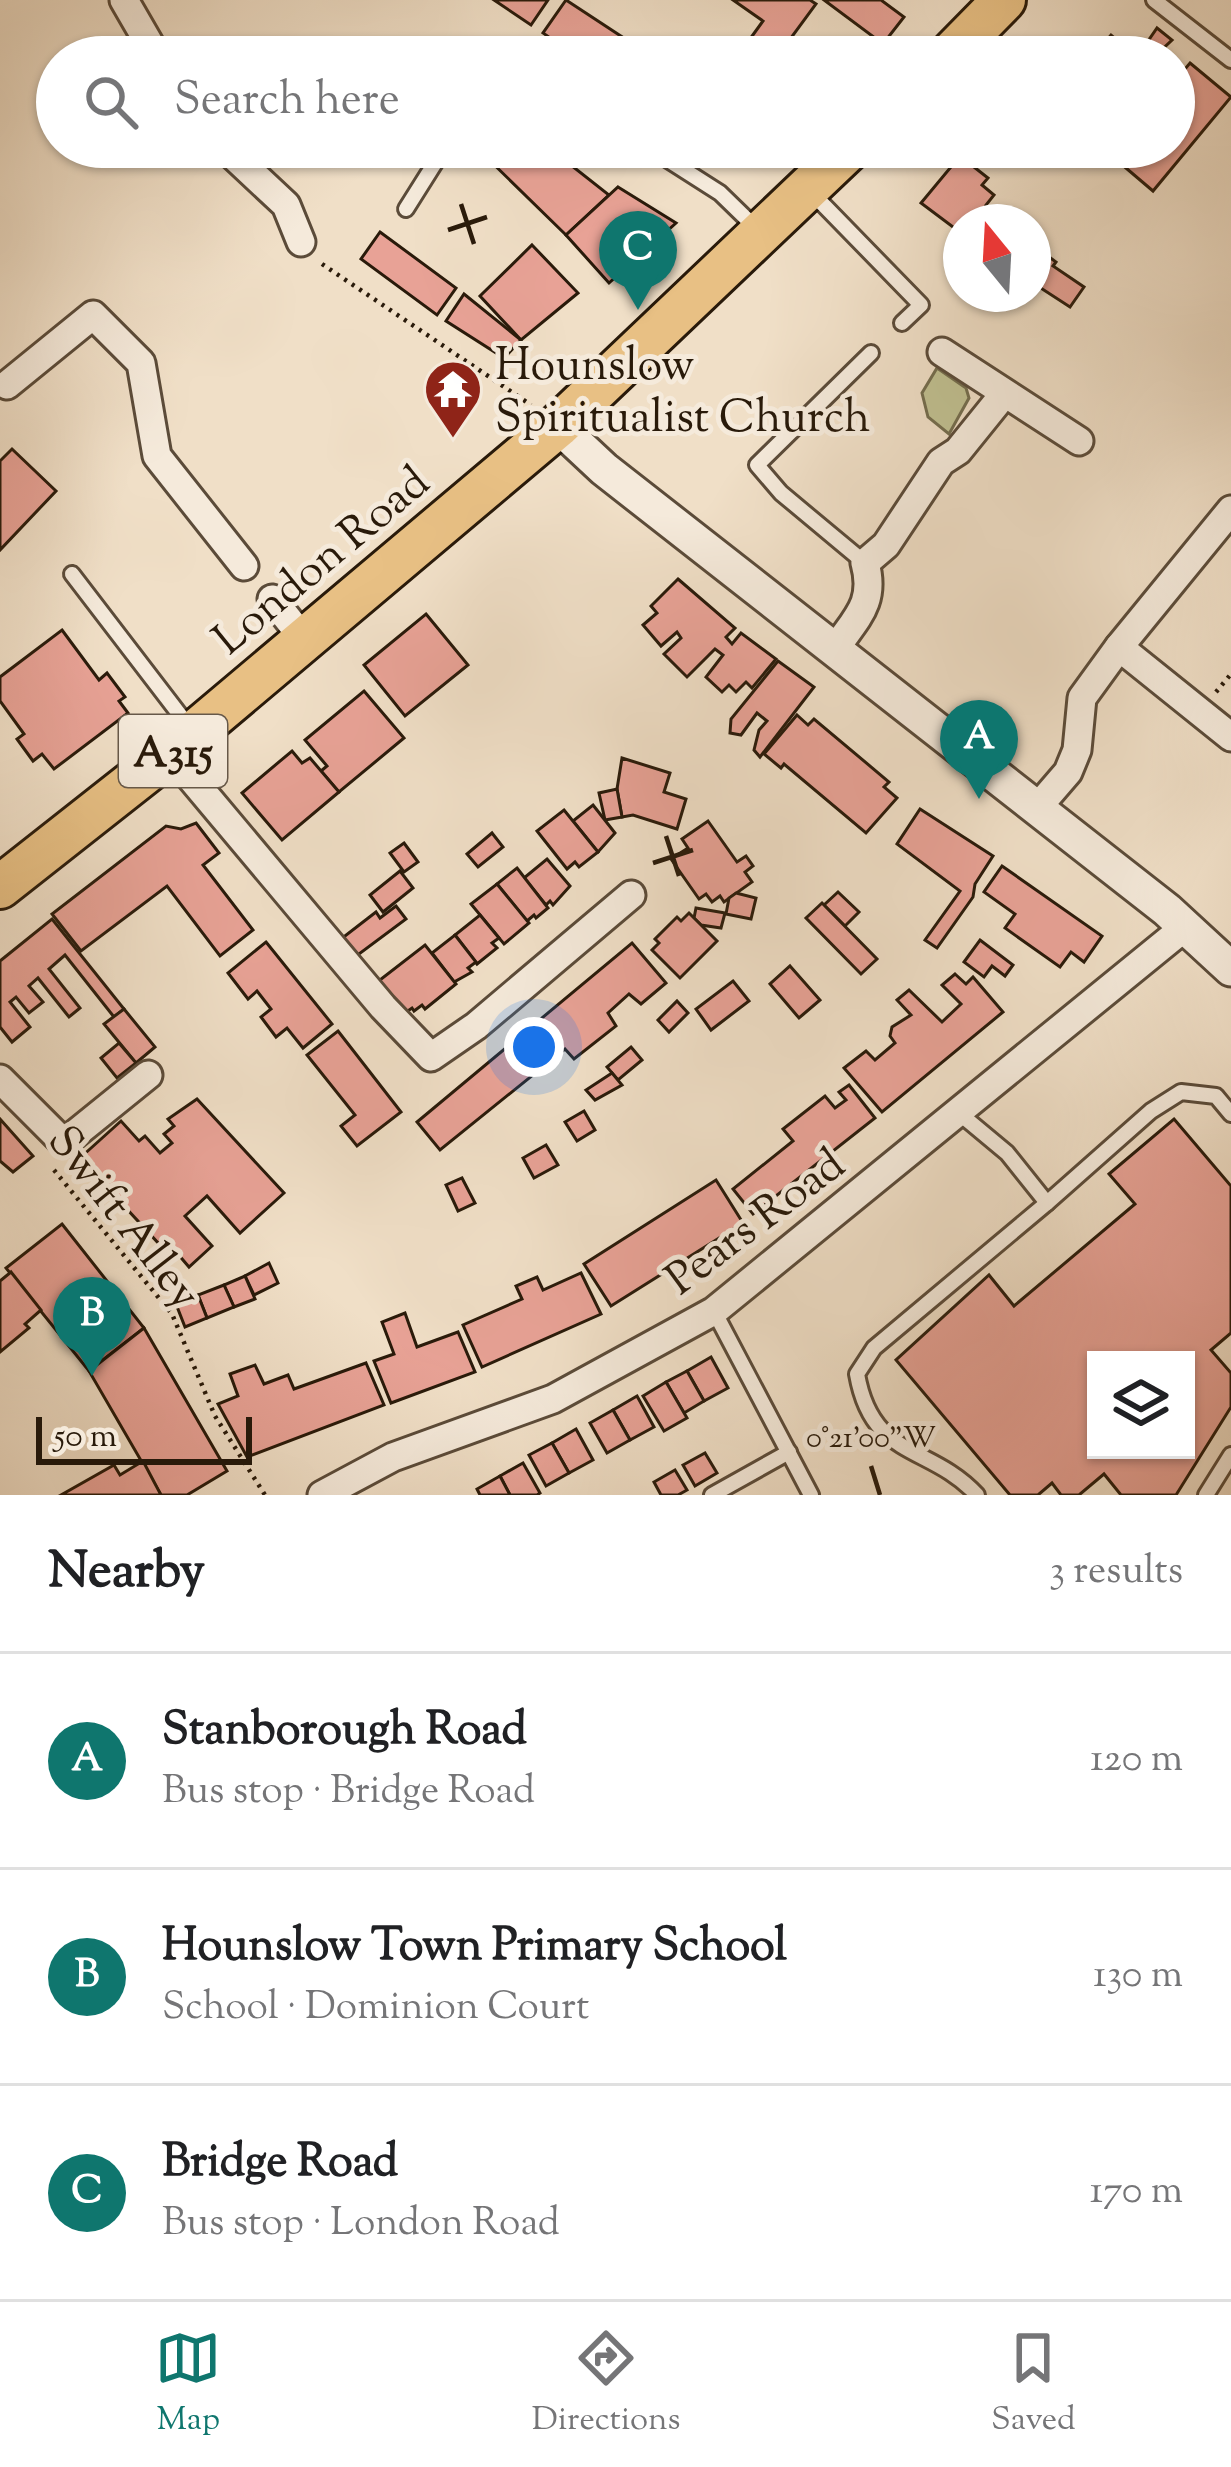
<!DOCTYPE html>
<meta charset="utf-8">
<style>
body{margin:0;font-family:"Sorts Mill Goudy",serif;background:#f6f6f6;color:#202124}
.controls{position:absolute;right:36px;bottom:36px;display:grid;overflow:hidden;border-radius:0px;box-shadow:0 3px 9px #0004}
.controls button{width:108px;height:108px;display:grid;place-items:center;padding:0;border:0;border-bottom:3px solid #e0e0e0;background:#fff;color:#202124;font:60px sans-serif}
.compass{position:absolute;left:943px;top:204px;width:108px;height:108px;border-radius:50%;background:#fff;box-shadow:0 3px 9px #0004;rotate:342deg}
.scale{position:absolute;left:36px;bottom:30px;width:216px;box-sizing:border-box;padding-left:12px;border:6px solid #291a0a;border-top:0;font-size:33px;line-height:42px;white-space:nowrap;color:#291a0a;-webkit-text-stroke:9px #f5eadb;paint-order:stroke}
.you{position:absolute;left:534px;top:1047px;width:42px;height:42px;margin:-30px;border:9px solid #fff;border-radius:50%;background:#1a73e8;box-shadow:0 0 0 18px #1a73e833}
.badge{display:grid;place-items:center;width:78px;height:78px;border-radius:50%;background:#0f766e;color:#fff;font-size:39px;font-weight:700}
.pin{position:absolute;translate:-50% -99px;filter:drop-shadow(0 3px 6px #0008)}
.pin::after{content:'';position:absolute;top:63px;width:42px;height:36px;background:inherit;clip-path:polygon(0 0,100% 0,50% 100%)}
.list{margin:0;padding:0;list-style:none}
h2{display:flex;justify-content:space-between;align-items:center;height:156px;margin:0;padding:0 48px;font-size:51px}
h2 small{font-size:39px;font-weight:400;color:#757577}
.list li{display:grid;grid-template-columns:78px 1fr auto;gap:36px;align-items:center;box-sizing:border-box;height:216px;padding:0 48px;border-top:3px solid #e0e0e0}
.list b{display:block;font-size:45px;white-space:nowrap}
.list p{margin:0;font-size:39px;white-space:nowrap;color:#757577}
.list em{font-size:39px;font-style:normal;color:#757577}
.icon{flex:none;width:66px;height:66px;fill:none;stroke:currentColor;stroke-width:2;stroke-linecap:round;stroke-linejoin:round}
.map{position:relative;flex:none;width:1231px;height:1495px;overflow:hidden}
.search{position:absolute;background:#fff;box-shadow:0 3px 9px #0004;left:36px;right:36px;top:36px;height:132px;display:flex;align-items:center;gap:30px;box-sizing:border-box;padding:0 42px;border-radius:66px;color:#757577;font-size:45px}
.sheet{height:804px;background:#fff}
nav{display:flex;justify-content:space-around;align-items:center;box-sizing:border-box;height:168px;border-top:3px solid #e0e0e0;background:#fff;font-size:33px;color:#757577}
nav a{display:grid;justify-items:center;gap:6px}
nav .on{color:#0f766e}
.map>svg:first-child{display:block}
.green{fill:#c0c091;stroke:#746d4e;stroke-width:3}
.building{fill:#e8a296;stroke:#291a0a;stroke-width:3;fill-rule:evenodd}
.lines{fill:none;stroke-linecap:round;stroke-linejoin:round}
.service-casing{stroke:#5b4b39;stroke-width:20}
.minor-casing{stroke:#5b4b39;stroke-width:33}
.tertiary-casing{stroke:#5b4b39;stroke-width:39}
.primary-casing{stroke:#291a0a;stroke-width:48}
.path{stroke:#291a0a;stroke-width:4.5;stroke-dasharray:3 6;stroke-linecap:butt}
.service{stroke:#f5eadb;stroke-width:14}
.minor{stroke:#f5eadb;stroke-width:27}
.tertiary{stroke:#f5eadb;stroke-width:33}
.primary{stroke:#e8c084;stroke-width:42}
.ticks{fill:none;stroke:#291a0a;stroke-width:4.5}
.labels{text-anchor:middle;stroke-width:10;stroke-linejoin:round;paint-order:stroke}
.shield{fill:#f5eadb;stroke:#665849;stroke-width:3}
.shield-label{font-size:42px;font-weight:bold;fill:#291a0a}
.poi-label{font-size:45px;fill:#291a0a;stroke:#f5eadb;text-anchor:start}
.street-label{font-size:45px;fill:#291a0a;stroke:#f5eadb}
.ticks-label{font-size:30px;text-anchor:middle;fill:#291a0a;stroke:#f5eadb;stroke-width:10;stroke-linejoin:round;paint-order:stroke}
</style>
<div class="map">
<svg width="1231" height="1495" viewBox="0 0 1231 1495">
<rect width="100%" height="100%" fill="#f0dfc7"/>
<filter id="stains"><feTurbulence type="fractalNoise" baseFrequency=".00167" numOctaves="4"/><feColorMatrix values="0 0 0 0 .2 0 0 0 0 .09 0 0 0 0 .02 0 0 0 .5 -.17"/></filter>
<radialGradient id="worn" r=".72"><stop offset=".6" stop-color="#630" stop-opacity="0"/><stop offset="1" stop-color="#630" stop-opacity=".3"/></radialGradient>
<!-- green -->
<path class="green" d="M937,368L966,388L969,398L949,434L928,417L922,393Z"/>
<!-- building -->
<g class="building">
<path d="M494,0H548L531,25Z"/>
<path d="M566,0L639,48L633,57H577L543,33Z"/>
<path d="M733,0H810L816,4L777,57H751L742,50L763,21Z"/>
<path d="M824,0H881L904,17L883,44Z"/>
<path d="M1157,28L1172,40L1154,57H1092L1111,35L1137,57Z"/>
<path d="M1190,63L1231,97L1153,191L1113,157L1121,147H1174V82Z"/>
<path d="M548,147L609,195L566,235L477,148Z"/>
<path d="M960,156L988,178L982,185L994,195L986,205L1005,222H961V233L921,203Z"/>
<path d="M618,187L676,223L609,283L566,235Z"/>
<path d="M380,232L456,288L437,315L361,259Z"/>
<path d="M532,245L578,293L521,340L480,296Z"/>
<path d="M1033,245L1056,262L1053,266L1084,287L1070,307L1033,283Z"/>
<path d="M464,294L521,340L504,358L446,321Z"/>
<path d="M12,449L56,491L0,550V461Z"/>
<path d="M678,579L735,628L726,637L732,644L741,633L776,659L752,688L746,682L736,692L729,685L722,692L706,677L723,655L715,649L687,677L664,654L681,638L677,632L661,646L643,625L657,613L651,606Z"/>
<path d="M426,614L468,665L405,716L364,665Z"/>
<path d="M62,630L99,680L107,673L125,697L119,701L128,713L54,769L42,754L33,761L17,739L24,734L0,701V677Z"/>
<path d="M778,661L814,687L760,757L754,750L759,730L767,721L757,713L741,735L730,733L731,719Z"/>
<path d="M364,691L404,738L339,792L321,771L327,766L305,740Z"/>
<path d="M797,715L808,725L814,719L889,782L884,787L897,798L866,833L784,764L781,768L764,754Z"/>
<path d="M292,751L302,763L310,758L339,792L282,840L242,793Z"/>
<path d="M622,758L670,773L664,792L686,799L677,829L633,815L622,817L617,789Z"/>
<path d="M617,789L622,817L605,820L599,793Z"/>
<path d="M593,805L615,833L598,852L573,821Z"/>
<path d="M920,809L993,856L975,884L973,897L937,948L925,940L960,891L897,844Z"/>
<path d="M564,810L598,852L579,867L575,862L567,869L537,831Z"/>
<path d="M708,821L737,862L746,856L753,866L745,872L752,882L724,902L720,896L712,902L706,894L699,899L671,859L688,848L682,839Z"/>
<path d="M196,823L219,853L203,865L253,930L220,956L167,886L81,951L52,914L166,826L181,829Z"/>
<path d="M492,833L503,847L478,867L467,854Z"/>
<path d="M404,843L418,862L404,872L390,853Z"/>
<path d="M547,859L570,886L553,905L550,901L546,905L524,878Z"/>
<path d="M1002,866L1102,936L1084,962L1071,952L1060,967L1005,928L1015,914L984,892Z"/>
<path d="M517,868L548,908L536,918L534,915L527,921L497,884Z"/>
<path d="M400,871L413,888L383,912L370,895Z"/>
<path d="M497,884L529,923L504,944L471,904Z"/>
<path d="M838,892L859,912L845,926L824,905Z"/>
<path d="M736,893L756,898L751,919L726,914L729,898Z"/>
<path d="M822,903L877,959L861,974L806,918Z"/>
<path d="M396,906L406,919L355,957L341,939L376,912L380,918Z"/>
<path d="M696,908L725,913L721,928L701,925L694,918Z"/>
<path d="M689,913L717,941L680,978L652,950L659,943L655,939L677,917L681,921Z"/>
<path d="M480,915L499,938L492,943L497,948L477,964L455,935Z"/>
<path d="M52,919L124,1009L114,1017L65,955L49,969L80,1008L69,1017L38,978L29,986L43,1002L29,1013L16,997L10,1002L30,1027L12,1042L0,1027V961Z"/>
<path d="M455,935L476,962L468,968L472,972L454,982L432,953Z"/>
<path d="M980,940L1013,965L1005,976L992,966L984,977L964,962Z"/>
<path d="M266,942L332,1024L303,1048L287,1028L276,1037L261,1017L271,1009L257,991L248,999L228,973Z"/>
<path d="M632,943L666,983L641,1004L629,994L608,1013L616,1026L574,1059L565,1049L440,1150L417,1122Z"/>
<path d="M425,945L456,984L425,1009L422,1005L414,1011L412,1008L402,1015L376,983Z"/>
<path d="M790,966L820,1000L799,1018L770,984Z"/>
<path d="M955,974L966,984L973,977L1003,1012L882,1112L844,1068L866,1051L875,1060L895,1043L890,1036L892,1027L911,1015L897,1000L909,990L942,1022L961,1004L942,985Z"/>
<path d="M733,981L749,1001L711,1030L696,1009Z"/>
<path d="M677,1001L688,1013L669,1032L658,1020Z"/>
<path d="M124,1009L155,1047L136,1063L104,1024Z"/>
<path d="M338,1031L401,1112L357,1146L341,1126L355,1115L307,1055Z"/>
<path d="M119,1043L136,1063L117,1078L101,1058Z"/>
<path d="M631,1047L642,1060L618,1080L607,1067Z"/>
<path d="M612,1073L622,1085L595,1100L586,1090Z"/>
<path d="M849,1085L875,1118L753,1214L733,1189L793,1141L783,1129L825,1096L835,1108L846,1100L839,1092Z"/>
<path d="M197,1099L284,1193L240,1233L207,1196L185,1216L212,1246L189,1267L177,1253L172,1258L80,1158L121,1121L139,1141L145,1136L160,1153L172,1143L164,1134L174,1126L168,1119Z"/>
<path d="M584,1111L595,1130L577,1141L565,1122Z"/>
<path d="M0,1119L33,1156L13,1172L0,1161Z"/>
<path d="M1174,1119L1231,1186V1333L1211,1350L1231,1373V1407L1176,1495H1121L1104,1474L1079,1495H1061L1052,1483L1038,1495H1010L896,1360L989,1275L1014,1306L1135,1204L1109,1174ZM1096,1360H1186V1450H1096Z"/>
<path d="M546,1145L558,1165L534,1178L523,1158Z"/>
<path d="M462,1178L475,1203L458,1211L446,1185Z"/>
<path d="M716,1180L743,1223L611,1306L584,1264Z"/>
<path d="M62,1224L144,1328L89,1371L6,1268Z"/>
<path d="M269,1263L278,1283L254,1295L245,1276Z"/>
<path d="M11,1272L41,1310L25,1324L29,1328L0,1352V1281Z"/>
<path d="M581,1273L601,1314L482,1367L463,1325L522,1299L516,1286L537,1277L543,1290Z"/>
<path d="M245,1276L255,1299L234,1307L224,1285Z"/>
<path d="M224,1285L234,1307L207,1318L198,1295Z"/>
<path d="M198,1295L207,1318L185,1327L176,1304Z"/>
<path d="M405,1313L417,1347L458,1332L475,1372L391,1403L374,1361L394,1354L382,1322Z"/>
<path d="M144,1328L227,1471L187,1495H161L89,1371Z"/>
<path d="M711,1357L728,1388L704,1401L687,1371Z"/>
<path d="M366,1363L384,1405L247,1457L218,1404L238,1396L230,1374L255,1365L264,1384L288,1375L294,1389Z"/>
<path d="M687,1371L704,1401L684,1413L666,1382Z"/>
<path d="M666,1382L687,1418L664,1431L643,1396Z"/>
<path d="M637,1396L654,1427L630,1440L613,1410Z"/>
<path d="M613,1410L630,1440L607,1453L590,1423Z"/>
<path d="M576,1429L593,1460L569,1473L552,1443Z"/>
<path d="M552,1443L569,1473L546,1486L529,1455Z"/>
<path d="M705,1453L717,1473L695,1486L683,1465Z"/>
<path d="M143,1461L161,1495H61L114,1465L120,1475Z"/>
<path d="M523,1463L540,1493L537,1495H510L500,1476Z"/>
<path d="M675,1470L687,1490L678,1495H661L654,1482Z"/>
<path d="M500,1476L510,1495H480L477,1489Z"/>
</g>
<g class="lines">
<!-- service casing -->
<g class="service-casing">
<g id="service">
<path d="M1154,0L1231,60"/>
<path d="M502,57H504"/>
<path d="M648,147L720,193L757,229"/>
<path d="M810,191L921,305L902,323"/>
<path d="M406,209L445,147"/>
<path d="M865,563L781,493L757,465L871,353"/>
<path d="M72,574L190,728"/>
<path d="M959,1113L1007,1153L1047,1203L1151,1111L1181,1092L1216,1096L1231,1114"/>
<path d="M714,1311L811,1495"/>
<path d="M712,1495L789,1452"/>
<path d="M977,1495C930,1444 872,1460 857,1374L874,1348L1047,1203"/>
<path d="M1206,1495L1231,1455"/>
</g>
</g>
<!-- minor casing -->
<g class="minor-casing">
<g id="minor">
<path d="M124,0L157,57"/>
<path d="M224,147L286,205L301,242"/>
<path d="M942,352L1079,441"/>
<path d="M7,385L93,315L141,363L157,456L244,566"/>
<path d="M272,599L304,639"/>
<path d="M1119,647L1231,737"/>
<path d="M835,649C856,618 876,603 865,563L886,545L941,462L958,451L1004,394"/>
<path d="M170,753L383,1007L431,1057L476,1026L631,895"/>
<path d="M1037,808L1068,772L1077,750L1082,698L1119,647L1231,510"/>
<path d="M0,1079L64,1143L148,1075"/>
<path d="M322,1495L393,1457L553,1399L714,1311L1185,927"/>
</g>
</g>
<!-- tertiary casing -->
<g class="tertiary-casing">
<path id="tertiary" d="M558,426L604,469L1167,910L1231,969"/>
</g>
<!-- primary casing -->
<g class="primary-casing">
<g id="primary">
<path d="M948,57L1004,0"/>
<path d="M0,887L170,753L558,426L851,147"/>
</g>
</g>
<!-- path -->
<g class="path">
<path d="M322,264L531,405"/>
<path d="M1216,692L1231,674"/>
<path d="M54,1170L172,1314L215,1416L265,1495"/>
</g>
<!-- service -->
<use href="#service" class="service"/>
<!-- minor -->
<use href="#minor" class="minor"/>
<!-- tertiary -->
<use href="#tertiary" class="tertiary"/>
<!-- primary -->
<use href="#primary" class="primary"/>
</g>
<!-- ticks -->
<path class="ticks" d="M461,204L474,244M448,230L487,217M666,836L679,876M653,863L693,850M871,1466L880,1495"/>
<!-- icons -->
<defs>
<g id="temple-pin" transform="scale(3)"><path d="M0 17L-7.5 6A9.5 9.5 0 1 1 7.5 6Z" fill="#8f2418" stroke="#f5eadb"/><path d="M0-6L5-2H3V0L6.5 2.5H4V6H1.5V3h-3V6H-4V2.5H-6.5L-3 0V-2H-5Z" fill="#fff"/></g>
</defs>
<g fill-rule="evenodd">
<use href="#temple-pin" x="453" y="389"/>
</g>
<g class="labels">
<!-- shield labels -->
<rect class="shield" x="119" y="715" width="108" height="72" rx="9"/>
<g class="shield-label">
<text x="173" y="766">A315</text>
</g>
<!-- poi labels -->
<g class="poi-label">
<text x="495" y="379">Hounslow<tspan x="495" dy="52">Spiritualist Church</tspan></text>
</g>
<!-- street labels -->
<g class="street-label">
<text transform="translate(320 559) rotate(-40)" y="16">London Road</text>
<text transform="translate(126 1216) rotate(52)" y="16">Swift Alley</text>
<text transform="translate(754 1220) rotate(-37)" y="16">Pears Road</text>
</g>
</g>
<g class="ticks-label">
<text x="871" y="1447">0°21'00"W</text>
</g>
<rect width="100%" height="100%" filter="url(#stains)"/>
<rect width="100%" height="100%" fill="url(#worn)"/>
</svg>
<div class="controls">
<button><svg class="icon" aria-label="layers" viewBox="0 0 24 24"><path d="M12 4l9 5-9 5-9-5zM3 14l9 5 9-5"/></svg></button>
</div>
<svg class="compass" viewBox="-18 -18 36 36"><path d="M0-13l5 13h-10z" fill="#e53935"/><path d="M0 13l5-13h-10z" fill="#757577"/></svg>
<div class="scale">50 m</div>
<div class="you"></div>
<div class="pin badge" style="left:979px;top:799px">A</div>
<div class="pin badge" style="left:92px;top:1376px">B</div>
<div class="pin badge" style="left:638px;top:310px">C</div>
<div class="search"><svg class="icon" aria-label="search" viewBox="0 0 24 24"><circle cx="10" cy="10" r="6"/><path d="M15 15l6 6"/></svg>Search here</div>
</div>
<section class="sheet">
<h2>Nearby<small>3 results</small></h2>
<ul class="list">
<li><span class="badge">A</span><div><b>Stanborough Road</b><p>Bus stop · Bridge Road</p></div><em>120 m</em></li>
<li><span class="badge">B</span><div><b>Hounslow Town Primary School</b><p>School · Dominion Court</p></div><em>130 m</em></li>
<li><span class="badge">C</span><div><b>Bridge Road</b><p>Bus stop · London Road</p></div><em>170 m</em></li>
</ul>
</section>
<nav>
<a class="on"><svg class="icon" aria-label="map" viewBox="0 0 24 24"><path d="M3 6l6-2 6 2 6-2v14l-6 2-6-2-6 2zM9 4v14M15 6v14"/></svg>Map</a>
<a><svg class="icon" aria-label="directions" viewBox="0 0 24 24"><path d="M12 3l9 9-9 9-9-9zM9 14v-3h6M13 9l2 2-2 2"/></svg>Directions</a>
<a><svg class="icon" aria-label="saved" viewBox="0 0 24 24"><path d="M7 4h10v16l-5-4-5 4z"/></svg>Saved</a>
</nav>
